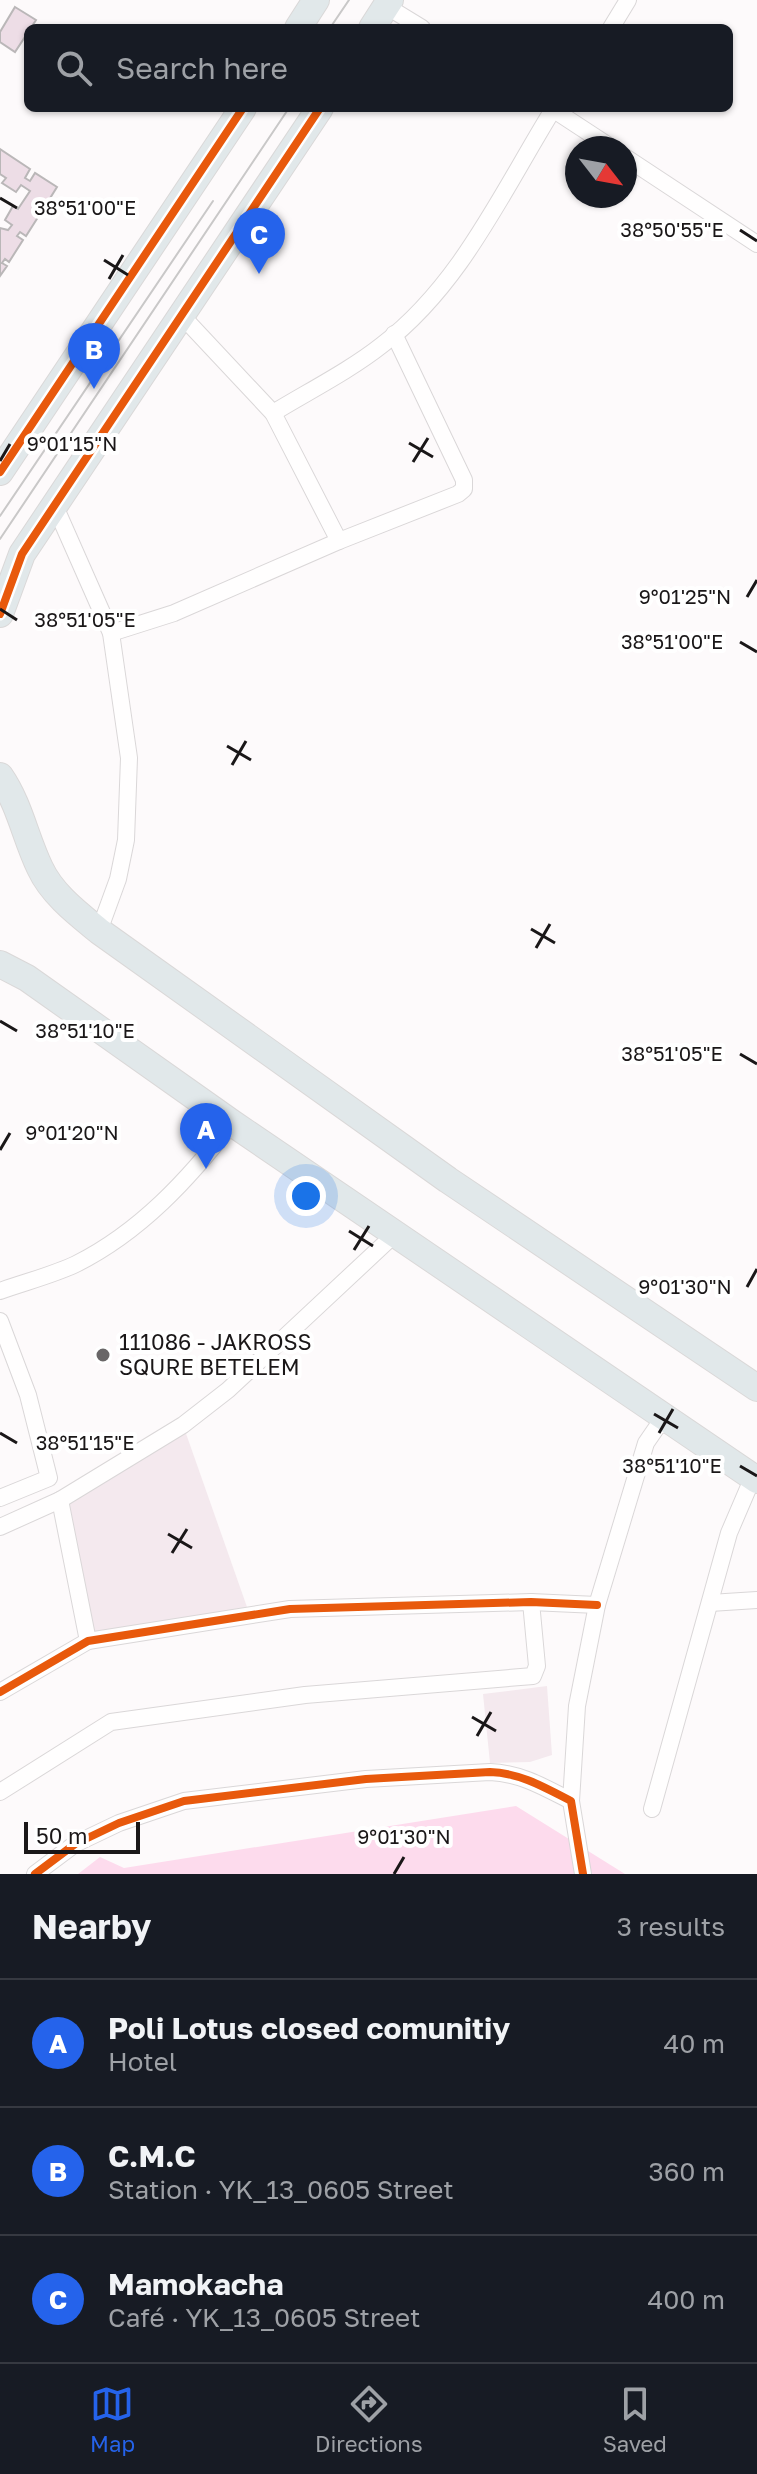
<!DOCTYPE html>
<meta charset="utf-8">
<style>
body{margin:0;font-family:"Golos Text",sans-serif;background:#242831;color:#f1f3f6}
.compass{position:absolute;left:565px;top:136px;width:72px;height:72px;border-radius:50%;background:#171b24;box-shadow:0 2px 6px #0004;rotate:121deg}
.scale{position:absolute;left:24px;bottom:20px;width:116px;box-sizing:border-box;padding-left:8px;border:4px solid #1a1718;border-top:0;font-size:22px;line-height:28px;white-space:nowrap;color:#1a1718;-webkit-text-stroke:6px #fff;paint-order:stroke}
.you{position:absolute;left:306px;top:1196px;width:28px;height:28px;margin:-20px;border:6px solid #fff;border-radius:50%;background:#1a73e8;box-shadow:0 0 0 12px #1a73e833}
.badge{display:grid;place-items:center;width:52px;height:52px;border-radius:50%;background:#2563eb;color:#fff;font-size:26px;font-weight:700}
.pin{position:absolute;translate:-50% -66px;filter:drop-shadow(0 2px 4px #0008)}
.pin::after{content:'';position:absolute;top:42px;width:28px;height:24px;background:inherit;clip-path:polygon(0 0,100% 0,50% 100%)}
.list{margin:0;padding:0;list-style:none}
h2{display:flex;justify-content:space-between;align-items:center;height:104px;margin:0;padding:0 32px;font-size:34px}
h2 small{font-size:26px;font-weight:400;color:#9ea1a6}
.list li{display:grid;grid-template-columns:52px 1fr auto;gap:24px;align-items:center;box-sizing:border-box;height:128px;padding:0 32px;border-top:2px solid #363941}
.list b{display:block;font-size:30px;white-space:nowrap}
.list p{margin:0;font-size:26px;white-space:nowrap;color:#9ea1a6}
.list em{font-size:26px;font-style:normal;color:#9ea1a6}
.icon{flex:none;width:44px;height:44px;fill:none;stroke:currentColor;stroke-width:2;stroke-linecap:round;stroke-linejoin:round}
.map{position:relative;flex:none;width:757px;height:1874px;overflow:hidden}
.search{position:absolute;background:#171b24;box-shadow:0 2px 6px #0004;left:24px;right:24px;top:24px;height:88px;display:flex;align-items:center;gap:20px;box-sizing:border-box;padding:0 28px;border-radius:12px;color:#9ea1a6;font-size:30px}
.sheet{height:488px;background:#171b24}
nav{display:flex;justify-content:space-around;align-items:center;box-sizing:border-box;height:112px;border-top:2px solid #363941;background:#171b24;font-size:22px;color:#9ea1a6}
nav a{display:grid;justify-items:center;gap:4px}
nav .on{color:#2563eb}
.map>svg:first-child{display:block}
.built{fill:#f4e9ee}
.green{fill:#fddbed}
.building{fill:#eddde6;stroke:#bab7b8;stroke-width:2}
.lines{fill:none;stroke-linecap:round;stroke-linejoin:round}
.street-casing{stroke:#dad7d8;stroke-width:18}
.primary-casing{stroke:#dad8d8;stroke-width:28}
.street{stroke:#fffefe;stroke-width:16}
.primary{stroke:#e1e8ea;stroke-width:26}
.tram{stroke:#c9c8c8;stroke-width:2}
.cycleway-casing{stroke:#fff;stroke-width:13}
.cycleway{stroke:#e8590c;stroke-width:8}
.ticks{fill:none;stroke:#1a1718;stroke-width:3}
.poi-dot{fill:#696667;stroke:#fff;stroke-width:3}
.labels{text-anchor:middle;stroke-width:8;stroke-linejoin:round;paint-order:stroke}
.poi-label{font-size:22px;fill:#1a1718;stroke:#fff;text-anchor:start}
.ticks-label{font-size:20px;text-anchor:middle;fill:#1a1718;stroke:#fff;stroke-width:8;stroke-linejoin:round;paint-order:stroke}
</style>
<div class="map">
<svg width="757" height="1874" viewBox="0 0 757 1874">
<rect width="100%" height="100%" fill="#fdfafb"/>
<!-- built -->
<g class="built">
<path d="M183,1425L247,1607L88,1641L60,1500Z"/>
<path d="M547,1686L552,1755L530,1762L490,1763L483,1694Z"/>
</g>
<!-- green -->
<path class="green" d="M516,1806L625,1874H78L100,1857L124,1868Z"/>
<!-- building -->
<g class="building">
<path d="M15,7L36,20L15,52L0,42V32Z"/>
<path d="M0,149L30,169L25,178L30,181L35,173L57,187L42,211L37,212L40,214L26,236L20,232L17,236L23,240L9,262L5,259L2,263L7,266L0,276V228L8,230L12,225L5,220L13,206L18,209L30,191L21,185L16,192L2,183L6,178L0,174Z"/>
</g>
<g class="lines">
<!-- street casing -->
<g class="street-casing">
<g id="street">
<path d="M386,6L422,28"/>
<path d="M611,28L628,0"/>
<path d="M551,108L612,148"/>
<path d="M625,157L757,244"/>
<path d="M183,317L273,413L339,541"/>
<path d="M273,413C309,391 349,371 382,345C461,285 503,190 554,108"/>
<path d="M54,504L111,633L129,758L126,840L118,879L99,931"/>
<path d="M111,633L174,613L339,541L458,494L464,489V480L394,334"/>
<path d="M0,1291C25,1282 53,1275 76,1264C140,1232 189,1179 232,1123"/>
<path d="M0,1321L28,1395L49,1478L0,1498"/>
<path d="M0,1527L60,1500"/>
<path d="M710,1603L757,1600"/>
<path d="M88,1641L60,1500L183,1425L228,1390L395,1234"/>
<path d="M0,1692L88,1641L290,1609L531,1602L597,1605"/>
<path d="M0,1792L111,1722L305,1695L533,1676L537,1666L531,1602"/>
<path d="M571,1801L577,1706L597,1605L646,1443L657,1427L669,1420"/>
<path d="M652,1809L729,1533L753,1477"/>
<path d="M35,1874L75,1844L119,1823L184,1801L366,1779L490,1772C520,1773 544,1787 571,1801L583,1874"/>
</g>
</g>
<!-- primary casing -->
<g class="primary-casing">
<g id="primary">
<path d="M298,28L316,0"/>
<path d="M372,28L390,0"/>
<path d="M0,472L243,108"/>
<path d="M0,614L22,554L320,108"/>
<path d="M0,776C20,805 25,837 40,868C52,894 77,913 99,931L448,1180L757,1388"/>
<path d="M0,964L27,978L232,1123L757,1480"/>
</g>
</g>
<!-- street -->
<use href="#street" class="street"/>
<!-- primary -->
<use href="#primary" class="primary"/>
<!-- tram -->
<g class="tram">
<path d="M330,28L349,0"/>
<path d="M0,516L213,201"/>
<path d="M0,539L289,108"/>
</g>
<!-- cycleway casing -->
<g class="cycleway-casing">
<g id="cycleway">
<path d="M0,472L243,108"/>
<path d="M0,614L22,554L320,108"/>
<path d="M0,1692L88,1641L290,1609L531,1602L597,1605"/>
<path d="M35,1874L75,1844L119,1823L184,1801L366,1779L490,1772C520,1773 544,1787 571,1801L583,1874"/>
</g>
</g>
<!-- cycleway -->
<use href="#cycleway" class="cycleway"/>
</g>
<!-- ticks -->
<path class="ticks" d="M0,198L17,208M740,230L757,241M104,260L128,275M109,279L123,255M409,443L433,457M0,461L10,444M413,462L428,438M747,597L757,580M0,609L17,620M740,642L757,652M227,746L251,760M232,765L246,741M531,929L555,943M536,948L550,924M0,1021L17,1031M740,1054L757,1064M0,1150L10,1133M349,1231L373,1246M354,1250L369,1226M747,1287L757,1269M654,1414L678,1428M0,1433L17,1443M659,1433L673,1409M740,1466L757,1476M168,1534L192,1548M172,1553L187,1529M472,1717L496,1731M477,1736L491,1712M394,1874L404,1857"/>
<!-- markers -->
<circle class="poi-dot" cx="103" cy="1355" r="8"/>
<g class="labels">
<!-- poi labels -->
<g class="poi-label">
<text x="119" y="1350">111086 - JAKROSS<tspan x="119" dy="25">SQURE BETELEM</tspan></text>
</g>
</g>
<g class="ticks-label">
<text x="85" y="215">38°51'00"E</text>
<text x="672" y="237">38°50'55"E</text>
<text x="72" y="451">9°01'15"N</text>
<text x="685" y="604">9°01'25"N</text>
<text x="85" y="627">38°51'05"E</text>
<text x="672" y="649">38°51'00"E</text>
<text x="85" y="1038">38°51'10"E</text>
<text x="672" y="1061">38°51'05"E</text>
<text x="72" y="1140">9°01'20"N</text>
<text x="685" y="1294">9°01'30"N</text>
<text x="85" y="1450">38°51'15"E</text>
<text x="672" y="1473">38°51'10"E</text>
<text x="404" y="1844">9°01'30"N</text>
</g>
</svg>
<svg class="compass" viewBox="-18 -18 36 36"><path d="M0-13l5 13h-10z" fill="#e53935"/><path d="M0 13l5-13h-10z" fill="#9ea1a6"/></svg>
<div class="scale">50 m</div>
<div class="you"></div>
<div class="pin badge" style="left:206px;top:1169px">A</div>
<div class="pin badge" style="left:94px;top:389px">B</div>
<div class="pin badge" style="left:259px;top:274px">C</div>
<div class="search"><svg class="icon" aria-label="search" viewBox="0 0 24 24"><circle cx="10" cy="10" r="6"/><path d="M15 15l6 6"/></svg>Search here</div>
</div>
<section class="sheet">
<h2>Nearby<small>3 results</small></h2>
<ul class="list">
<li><span class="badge">A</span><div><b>Poli Lotus closed comunitiy</b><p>Hotel</p></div><em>40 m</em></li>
<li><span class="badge">B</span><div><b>C.M.C</b><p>Station · YK_13_0605 Street</p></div><em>360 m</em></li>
<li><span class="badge">C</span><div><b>Mamokacha</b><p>Café · YK_13_0605 Street</p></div><em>400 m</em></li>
</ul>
</section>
<nav>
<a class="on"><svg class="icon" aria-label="map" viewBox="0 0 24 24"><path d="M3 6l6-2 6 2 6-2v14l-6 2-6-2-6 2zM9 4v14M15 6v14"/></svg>Map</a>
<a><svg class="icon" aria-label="directions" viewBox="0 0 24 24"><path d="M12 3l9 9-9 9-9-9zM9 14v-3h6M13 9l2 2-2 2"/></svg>Directions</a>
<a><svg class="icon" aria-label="saved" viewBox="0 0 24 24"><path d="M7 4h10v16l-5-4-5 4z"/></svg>Saved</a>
</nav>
